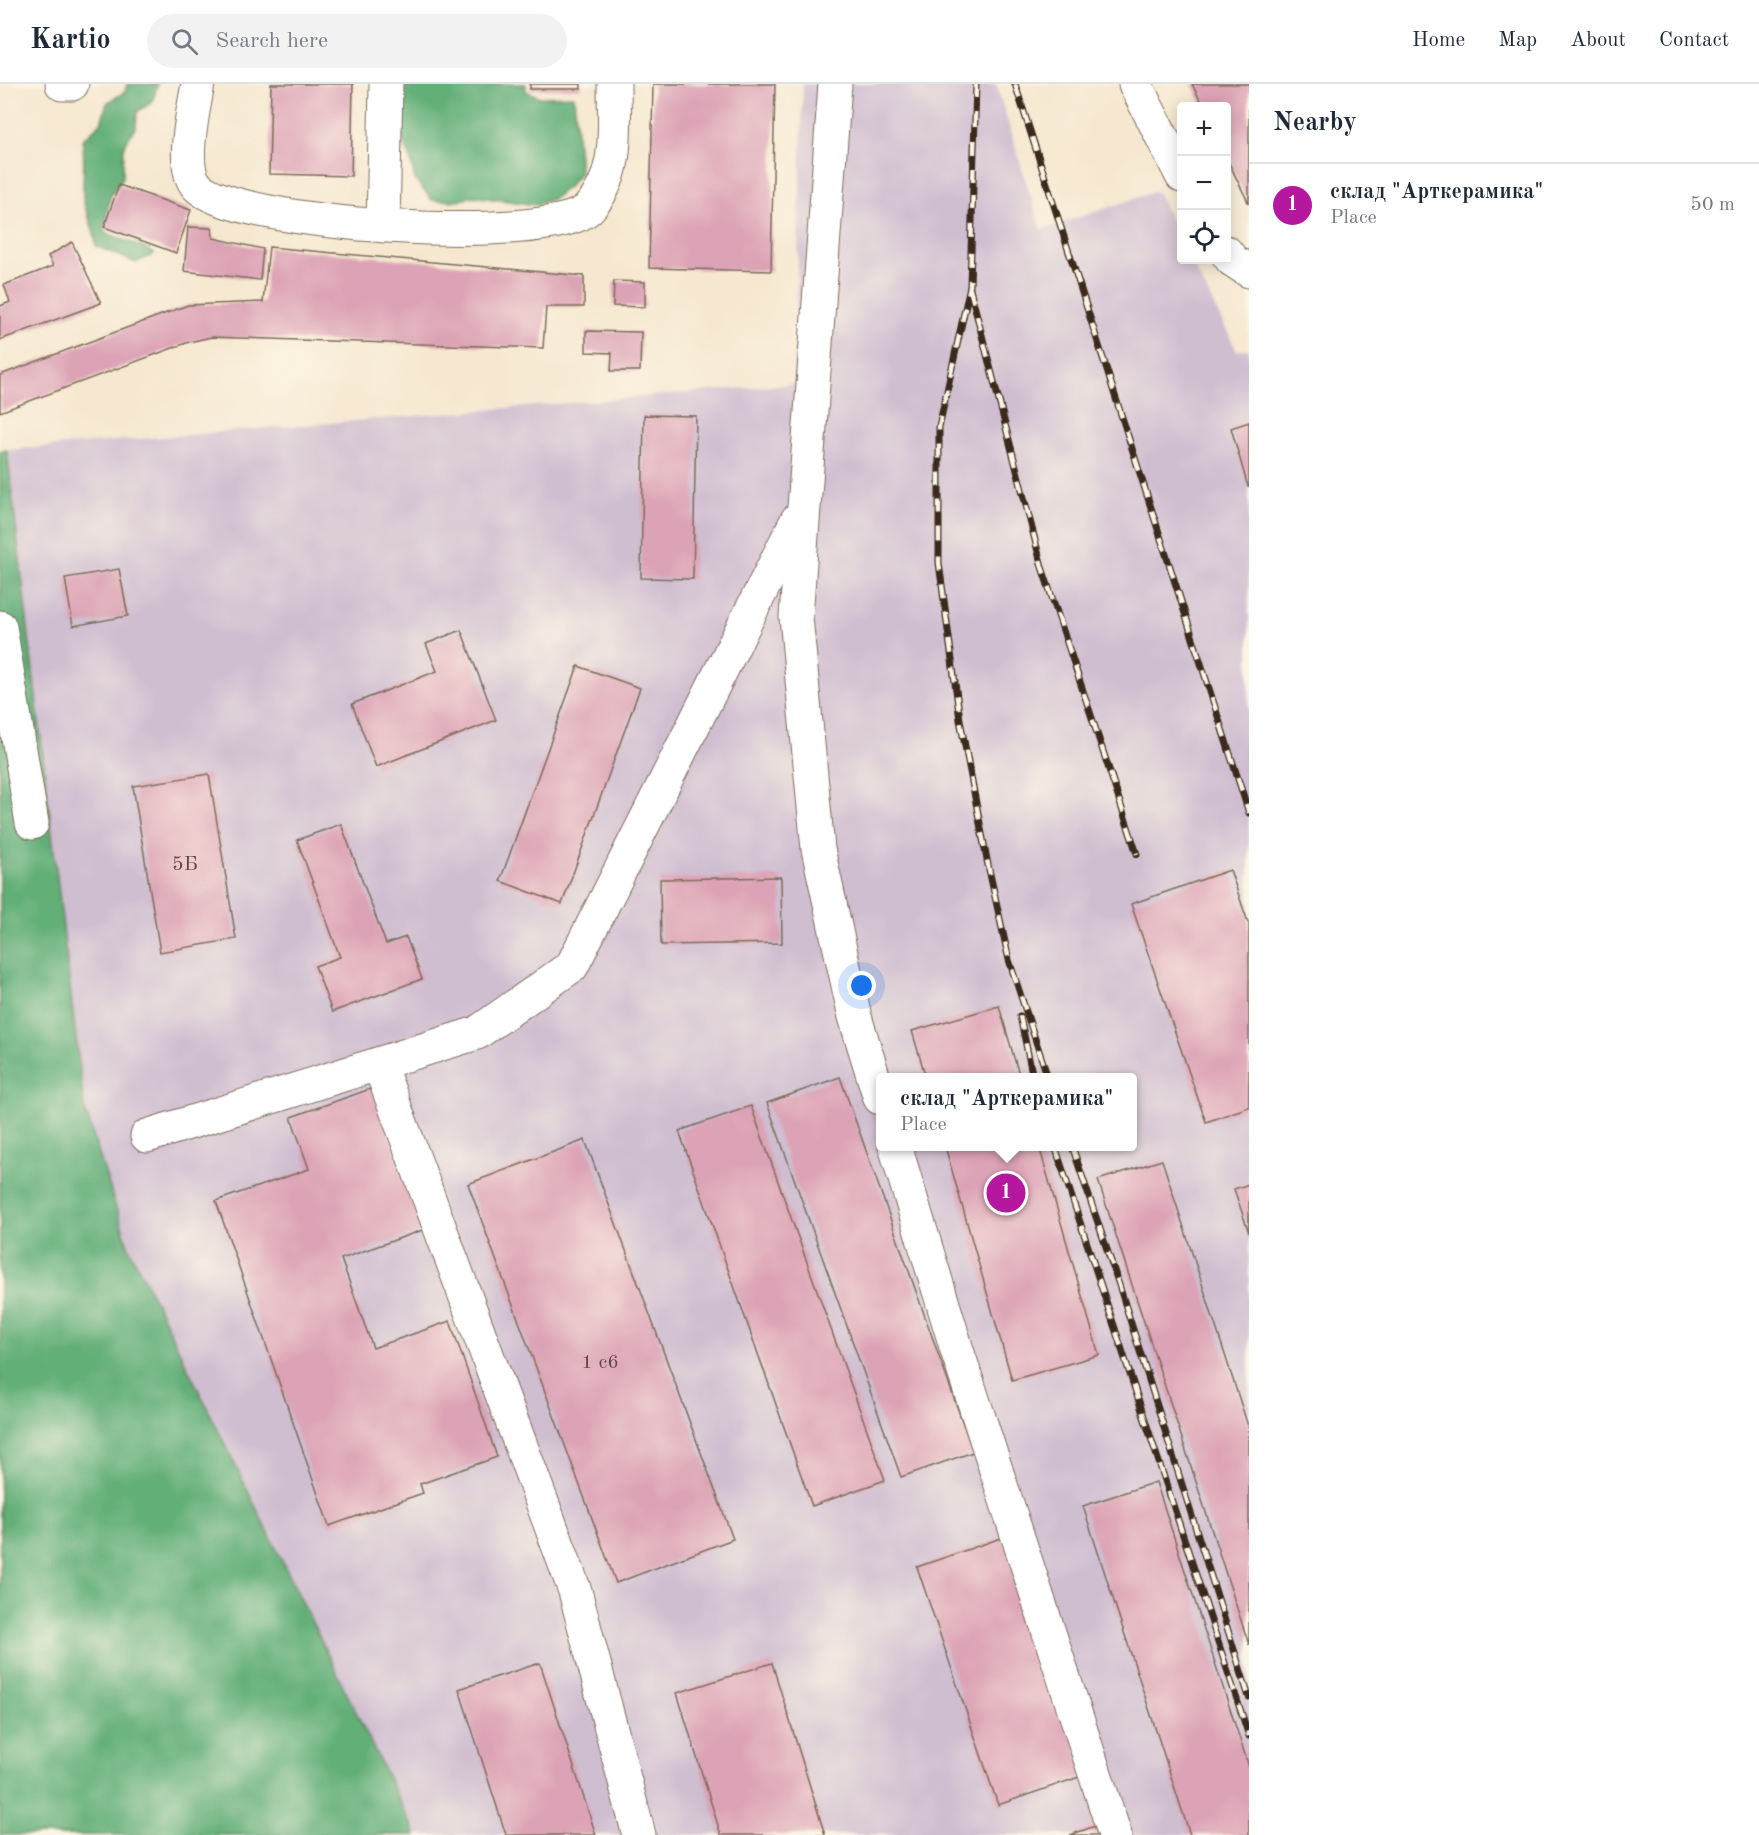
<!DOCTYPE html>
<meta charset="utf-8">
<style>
body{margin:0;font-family:"Old Standard TT",serif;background:#f2f2f3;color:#1f2937}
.controls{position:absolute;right:18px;top:18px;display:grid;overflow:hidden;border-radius:6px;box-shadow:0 3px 15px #0003}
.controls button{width:54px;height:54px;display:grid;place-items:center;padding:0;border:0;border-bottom:2px solid #e0e1e3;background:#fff;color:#1f2937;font:30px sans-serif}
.you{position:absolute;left:862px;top:902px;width:21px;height:21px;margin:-15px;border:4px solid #fff;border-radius:50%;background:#1a73e8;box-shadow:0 0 0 9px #1a73e833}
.badge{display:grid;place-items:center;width:39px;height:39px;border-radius:50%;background:#b5179e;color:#fff;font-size:20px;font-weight:700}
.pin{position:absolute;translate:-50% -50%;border:3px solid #fff;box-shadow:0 2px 6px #0006}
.popup{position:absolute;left:876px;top:989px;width:261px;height:78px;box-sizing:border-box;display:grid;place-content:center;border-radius:6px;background:#fff;filter:drop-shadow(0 2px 4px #0005);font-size:20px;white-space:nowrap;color:#747a83}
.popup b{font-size:22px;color:#1f2937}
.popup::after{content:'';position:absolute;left:50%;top:100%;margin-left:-12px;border:12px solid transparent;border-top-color:#fff}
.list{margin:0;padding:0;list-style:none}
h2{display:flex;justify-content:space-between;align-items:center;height:78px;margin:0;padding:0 24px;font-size:26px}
h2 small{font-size:20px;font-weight:400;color:#747a83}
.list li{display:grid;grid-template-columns:39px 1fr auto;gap:18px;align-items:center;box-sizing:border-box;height:84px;padding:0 24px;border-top:2px solid #e0e1e3}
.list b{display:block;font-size:22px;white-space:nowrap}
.list p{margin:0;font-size:20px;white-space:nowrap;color:#747a83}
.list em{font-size:20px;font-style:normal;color:#747a83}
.icon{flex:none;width:33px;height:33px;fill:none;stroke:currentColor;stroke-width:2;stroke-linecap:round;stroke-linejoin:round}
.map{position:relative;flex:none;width:1249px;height:1751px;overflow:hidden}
header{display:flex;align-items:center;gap:36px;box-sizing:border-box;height:84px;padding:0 30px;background:#fff;border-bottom:2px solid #e0e1e3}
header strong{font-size:28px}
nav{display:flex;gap:33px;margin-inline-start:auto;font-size:21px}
.search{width:420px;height:54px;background:#f2f2f3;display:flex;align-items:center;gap:15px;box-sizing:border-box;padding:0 21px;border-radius:33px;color:#747a83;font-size:22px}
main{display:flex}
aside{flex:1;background:#fff}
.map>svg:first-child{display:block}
.industrial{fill:#cfbdd0;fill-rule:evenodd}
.forest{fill:#62af78;stroke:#4e6c4b;stroke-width:1.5}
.building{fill:#dca2b5}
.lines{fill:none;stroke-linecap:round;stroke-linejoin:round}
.minor-casing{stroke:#7c6c5c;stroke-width:35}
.minor{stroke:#fff;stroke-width:33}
.rail-casing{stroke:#3b2a1e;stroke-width:7}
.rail{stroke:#fcf5e5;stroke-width:4.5;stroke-dasharray:14;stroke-linecap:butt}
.labels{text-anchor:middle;stroke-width:4.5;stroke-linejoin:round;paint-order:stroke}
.number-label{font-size:20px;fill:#634844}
</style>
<header>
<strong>Kartio</strong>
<div class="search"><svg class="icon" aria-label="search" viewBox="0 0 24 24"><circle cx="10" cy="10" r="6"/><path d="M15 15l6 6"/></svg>Search here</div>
<nav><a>Home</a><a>Map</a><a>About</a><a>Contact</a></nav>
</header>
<main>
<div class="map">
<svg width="1249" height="1751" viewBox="0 0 1249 1751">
<rect width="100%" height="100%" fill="#fcf5e5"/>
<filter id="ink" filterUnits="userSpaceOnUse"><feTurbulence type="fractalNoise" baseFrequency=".0167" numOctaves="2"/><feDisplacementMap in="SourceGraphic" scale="12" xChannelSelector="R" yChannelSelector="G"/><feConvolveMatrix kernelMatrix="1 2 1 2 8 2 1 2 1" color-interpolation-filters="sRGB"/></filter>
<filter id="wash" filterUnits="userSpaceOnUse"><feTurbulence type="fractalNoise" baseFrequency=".008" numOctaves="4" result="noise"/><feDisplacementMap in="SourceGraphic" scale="24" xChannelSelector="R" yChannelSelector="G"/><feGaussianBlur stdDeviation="1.35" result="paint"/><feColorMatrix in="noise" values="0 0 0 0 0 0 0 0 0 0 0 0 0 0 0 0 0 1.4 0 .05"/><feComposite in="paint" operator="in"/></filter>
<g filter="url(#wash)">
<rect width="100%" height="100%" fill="#f6e8d0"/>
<!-- industrial -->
<path class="industrial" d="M803,0H996L1041,146L1157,107L1181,157L1182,176H1191L1237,267L1249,265V1751H416L129,1164L84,1023L7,366L794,300ZM880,994H1132V1062H880Z"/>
<!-- forest -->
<g class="forest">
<path d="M127,0H158L152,18L137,28L136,43L124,61L123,93L111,110L103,147C120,156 139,159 154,170L136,179L96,162C95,141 85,131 83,113C82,93 86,76 82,56L101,39L107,19L125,8Z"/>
<path d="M407,0H526V7L540,13L574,12L580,88L569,102L554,114L536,121L473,112L458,117L432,116L415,96L410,72L401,53V11Z"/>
<path d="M7,366L84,1023L129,1164L416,1751H0V367Z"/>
</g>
<g id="blocks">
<!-- building -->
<g class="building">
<path d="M271,0H353L351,92L269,90Z"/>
<rect x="530" y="0" width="51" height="5"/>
<path d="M653,0H775L771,187L649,184Z"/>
<path d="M1192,0H1249V120L1226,73V22H1203Z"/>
<path d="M119,101L191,126L176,169L104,143Z"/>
<path d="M188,143L212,144L213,154L263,165L260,196L184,187Z"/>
<path d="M72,158L101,219L0,256V222L10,218L4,201L53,182L48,172Z"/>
<path d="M269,163L584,192V223H546L543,264L211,253L189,258L0,328V291L188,221L263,218Z"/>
<path d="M614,197L645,198V223L613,222Z"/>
<path d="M586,247L641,248L640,287H611L612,269L586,268Z"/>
<path d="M644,331L696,332L693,495L641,494Z"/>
<path d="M1249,338V403H1248L1231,344Z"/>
<path d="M119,485L128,532L73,542L65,494Z"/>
<path d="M461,546L496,636L376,683L352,620L437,587L426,560Z"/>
<path d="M578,582L640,604L562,820L500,797Z"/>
<path d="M209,690L236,855L160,868L133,702Z"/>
<path d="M341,740L386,860L406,853L422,895L332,928L315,882L340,873L297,756Z"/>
<path d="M1230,786L1249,841V1023L1206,1038L1131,820Z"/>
<path d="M781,793L782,859L661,861L660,795Z"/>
<path d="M999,922L1020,994H926L912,947Z"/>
<path d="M840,993L973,1368L901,1393L767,1019Z"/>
<path d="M373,1004L423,1146L341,1175L373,1264L450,1237L497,1373L420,1400L423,1409L329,1442L216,1117L309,1085L291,1033Z"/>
<path d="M751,1022L885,1396L812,1422L679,1047Z"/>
<path d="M585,1056L733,1455L616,1499L468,1100Z"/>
<path d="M945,1062H1039L1099,1271L1012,1296Z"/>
<path d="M1162,1076L1249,1345V1561L1098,1096Z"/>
<path d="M1249,1100V1149L1234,1105Z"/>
<path d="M1156,1398L1249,1683V1751H1190L1083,1422Z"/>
<path d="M1004,1453L1085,1691L998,1721L917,1483Z"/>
<path d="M540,1579L596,1751H506L459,1605Z"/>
<path d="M772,1579L825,1751H721L677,1609Z"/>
<path d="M1106,1738L1111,1751H1070Z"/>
</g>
</g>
</g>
<g filter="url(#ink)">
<use href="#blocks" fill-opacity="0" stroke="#7c6c5c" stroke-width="1.5"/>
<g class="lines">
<!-- minor casing -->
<g class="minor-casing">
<g id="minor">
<path d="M62,0H72"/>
<path d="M198,0C194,25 179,82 197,102C233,142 550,162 588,125C621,91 614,43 614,0"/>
<path d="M835,0L796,533L818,765L855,933L880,1014"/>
<path d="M1135,0L1182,92"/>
<path d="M383,142L386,0"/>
<path d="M1226,168L1232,176L1249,187"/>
<path d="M0,543L32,739"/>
<path d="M379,980L575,1507L639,1751"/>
<path d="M147,1052L477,949L572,882L797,436"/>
<path d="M895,1062L957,1266L1115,1751"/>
</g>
</g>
<!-- minor -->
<use href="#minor" class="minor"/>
<!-- rail casing -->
<g class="rail-casing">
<g id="rail">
<path d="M976,0L970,202L939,343V479L960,636L988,781L1009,876L1048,994"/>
<path d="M1015,0L1249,729"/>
<path d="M970,205L1042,483L1137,770"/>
<path d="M1020,932L1033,994"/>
<path d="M1055,1062L1249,1652"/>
<path d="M1072,1062L1119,1201L1249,1613"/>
</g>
</g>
<!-- rail -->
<use href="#rail" class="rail"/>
</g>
</g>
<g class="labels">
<!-- number labels -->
<g class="number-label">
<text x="185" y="786">5Б</text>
<text x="600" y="1284">1 с6</text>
</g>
</g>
</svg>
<div class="controls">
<button>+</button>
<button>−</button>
<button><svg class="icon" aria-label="locate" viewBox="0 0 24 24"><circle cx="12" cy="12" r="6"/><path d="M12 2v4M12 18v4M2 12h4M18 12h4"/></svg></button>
</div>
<div class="you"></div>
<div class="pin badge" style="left:1006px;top:1109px">1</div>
<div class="popup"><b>склад &quot;Арткерамика&quot;</b>Place</div>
</div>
<aside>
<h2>Nearby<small></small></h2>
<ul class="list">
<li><span class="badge">1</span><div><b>склад &quot;Арткерамика&quot;</b><p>Place</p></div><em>50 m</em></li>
</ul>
</aside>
</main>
